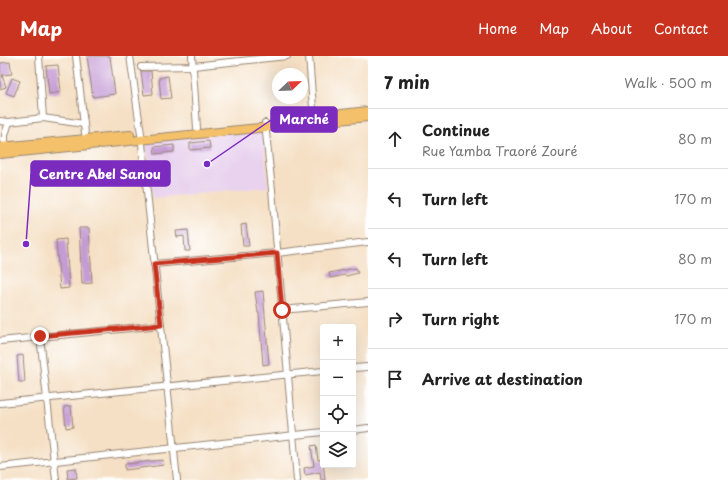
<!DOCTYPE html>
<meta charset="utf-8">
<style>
body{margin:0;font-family:"Playpen Sans",sans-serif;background:#f6f6f6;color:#222}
.controls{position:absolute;right:12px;bottom:12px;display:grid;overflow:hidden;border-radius:4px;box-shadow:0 4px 16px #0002}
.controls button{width:36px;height:36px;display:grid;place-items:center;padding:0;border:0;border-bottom:1px solid #e0e0e0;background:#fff;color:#222;font:20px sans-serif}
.compass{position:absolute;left:272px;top:12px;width:36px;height:36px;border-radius:50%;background:#fff;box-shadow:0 4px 16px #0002;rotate:67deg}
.stop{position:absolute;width:12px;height:12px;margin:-9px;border:3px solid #c8321e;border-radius:50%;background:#fff}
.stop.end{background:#c8321e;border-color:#fff;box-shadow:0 1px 4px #0008}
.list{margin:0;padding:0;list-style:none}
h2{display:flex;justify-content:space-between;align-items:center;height:52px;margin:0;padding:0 16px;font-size:17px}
h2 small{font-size:13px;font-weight:400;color:#767676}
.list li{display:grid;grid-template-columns:26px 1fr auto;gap:12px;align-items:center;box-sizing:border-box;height:60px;padding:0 16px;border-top:1px solid #e0e0e0}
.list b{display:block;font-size:15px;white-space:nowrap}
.list p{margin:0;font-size:13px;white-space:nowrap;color:#767676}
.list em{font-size:13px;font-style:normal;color:#767676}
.icon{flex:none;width:22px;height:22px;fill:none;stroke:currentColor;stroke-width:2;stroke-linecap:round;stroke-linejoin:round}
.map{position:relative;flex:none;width:368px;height:424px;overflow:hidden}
header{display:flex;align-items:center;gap:24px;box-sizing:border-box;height:56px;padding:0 20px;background:#c8321e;color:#fff}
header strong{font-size:19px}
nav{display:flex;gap:22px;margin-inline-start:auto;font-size:14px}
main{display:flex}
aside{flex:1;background:#fff}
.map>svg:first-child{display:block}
.built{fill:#e8d2ee}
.building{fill:#c59bd5}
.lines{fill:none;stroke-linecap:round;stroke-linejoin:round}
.minor-casing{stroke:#988572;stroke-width:8}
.major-casing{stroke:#988572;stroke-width:10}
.minor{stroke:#fff;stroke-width:6}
.major{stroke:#f4c16b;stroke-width:8}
.route{stroke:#c8321e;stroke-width:5}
.leader{fill:none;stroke:#7b2cbf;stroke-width:1.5}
.callout-dot{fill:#7b2cbf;stroke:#fff;stroke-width:1.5}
.callout{fill:#7b2cbf;stroke:#7b2cbf;stroke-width:1.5}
.callout-label{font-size:13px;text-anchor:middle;font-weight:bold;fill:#fff}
</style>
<header>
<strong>Map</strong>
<nav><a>Home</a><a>Map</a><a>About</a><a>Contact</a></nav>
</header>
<main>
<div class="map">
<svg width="368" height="424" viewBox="0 0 368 424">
<rect width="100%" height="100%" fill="#fff"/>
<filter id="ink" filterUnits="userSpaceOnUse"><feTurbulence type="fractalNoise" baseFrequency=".025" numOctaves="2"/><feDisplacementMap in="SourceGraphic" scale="8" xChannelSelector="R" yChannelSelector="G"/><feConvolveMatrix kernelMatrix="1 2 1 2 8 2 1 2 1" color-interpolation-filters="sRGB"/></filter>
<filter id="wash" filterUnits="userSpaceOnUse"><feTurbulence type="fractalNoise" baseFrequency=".012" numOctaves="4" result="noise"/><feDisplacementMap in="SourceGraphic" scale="16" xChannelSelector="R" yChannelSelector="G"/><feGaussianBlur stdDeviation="0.9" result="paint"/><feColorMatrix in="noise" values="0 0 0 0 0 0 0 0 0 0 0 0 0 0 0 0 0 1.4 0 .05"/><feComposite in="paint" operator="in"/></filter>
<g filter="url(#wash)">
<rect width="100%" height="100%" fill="#f5e0c5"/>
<!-- built -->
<path class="built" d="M263,74L268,131L153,142L146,86Z"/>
<g id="blocks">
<!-- building -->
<g class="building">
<path d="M87,0H110L115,38L93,41Z"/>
<path d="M10,6L12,18L2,19L6,31L0,33V7Z"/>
<path d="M58,9L61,36L49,38L46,10Z"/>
<path d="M141,15H151L153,38L144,39Z"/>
<path d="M168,20L171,42L161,43L159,22Z"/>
<path d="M12,22L20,25L14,40L6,37Z"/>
<path d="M209,85L210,92L190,94V87Z"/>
<path d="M174,89V96L155,98L154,91Z"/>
<path d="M246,168L249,190H243L241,169Z"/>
<path d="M79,172H89L92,227L82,228Z"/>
<path d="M188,174L190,195H185L184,180L177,181L176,175Z"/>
<path d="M66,183L69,232L60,233L56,184Z"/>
<path d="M356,212L358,217L346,220L345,219L330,222L329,217Z"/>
<path d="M263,235L269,308L263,309L259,257H258L255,236Z"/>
<path d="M23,299L25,326H19L17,300Z"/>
<path d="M71,350L73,371L66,372L64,351Z"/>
<path d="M316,389L318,404H323L325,424H321L320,416L305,419L304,412L314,410L311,390Z"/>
<path d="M163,404L164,409L125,414V408Z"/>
<path d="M76,412L77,422L68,423L67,413Z"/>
</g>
</g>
</g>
<g filter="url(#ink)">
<use href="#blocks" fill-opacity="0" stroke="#988572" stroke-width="1"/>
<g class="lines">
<!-- minor casing -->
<g class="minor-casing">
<g id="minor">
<path d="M39,0L43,62L84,68"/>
<path d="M76,0L86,86"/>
<path d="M130,0L141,78L177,424"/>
<path d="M192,0L197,72"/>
<path d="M309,0L314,65"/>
<path d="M141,11L193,10L287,0"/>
<path d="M0,65L9,66L43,62"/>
<path d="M265,67L272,134L297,424"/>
<path d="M5,94V79L9,66"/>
<path d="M154,208L277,197L368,186"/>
<path d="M282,254L368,246"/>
<path d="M40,280L56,424"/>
<path d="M0,285L161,269"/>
<path d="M353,312L368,311"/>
<path d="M0,347L323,315"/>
<path d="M353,374L368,372"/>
<path d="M0,411L323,376"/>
</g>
</g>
<!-- major casing -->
<g class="major-casing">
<g id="major">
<path d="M315,61L368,55"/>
<path d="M0,91L130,79"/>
<path d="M0,98L368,61"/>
</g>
</g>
<!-- minor -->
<use href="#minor" class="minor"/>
<!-- major -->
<use href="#major" class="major"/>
</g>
</g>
<g class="lines" filter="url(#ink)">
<!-- route -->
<path class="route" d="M40,280L161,269L154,208L277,197L282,254"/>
</g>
<!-- callouts -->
<path class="leader" d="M207 108L271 64M26 188L31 118"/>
<g class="callout-dot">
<circle cx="207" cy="108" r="4"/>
<circle cx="26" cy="188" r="4"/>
</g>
<g class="callout">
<rect x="271" y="51" width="66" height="25" rx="4"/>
<rect x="31" y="105" width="139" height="25" rx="4"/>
</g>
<g class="callout-label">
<text x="304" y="68">Marché</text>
<text x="100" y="123">Centre Abel Sanou</text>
</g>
</svg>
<div class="controls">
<button>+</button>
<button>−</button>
<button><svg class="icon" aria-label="locate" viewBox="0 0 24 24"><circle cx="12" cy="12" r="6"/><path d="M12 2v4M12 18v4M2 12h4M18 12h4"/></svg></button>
<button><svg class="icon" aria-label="layers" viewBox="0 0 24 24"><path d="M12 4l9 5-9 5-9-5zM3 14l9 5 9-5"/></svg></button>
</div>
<svg class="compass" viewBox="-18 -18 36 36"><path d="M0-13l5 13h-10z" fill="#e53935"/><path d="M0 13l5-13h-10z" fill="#767676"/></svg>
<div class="stop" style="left:282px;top:254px"></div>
<div class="stop end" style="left:40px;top:280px"></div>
</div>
<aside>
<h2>7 min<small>Walk · 500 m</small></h2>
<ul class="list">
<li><svg class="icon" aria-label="ahead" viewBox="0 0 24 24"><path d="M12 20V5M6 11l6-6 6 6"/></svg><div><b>Continue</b><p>Rue Yamba Traoré Zouré</p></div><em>80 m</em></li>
<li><svg class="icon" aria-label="left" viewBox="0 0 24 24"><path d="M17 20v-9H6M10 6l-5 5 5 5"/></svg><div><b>Turn left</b></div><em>170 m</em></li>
<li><svg class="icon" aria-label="left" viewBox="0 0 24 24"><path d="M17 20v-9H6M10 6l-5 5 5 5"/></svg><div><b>Turn left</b></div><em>80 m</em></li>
<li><svg class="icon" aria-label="right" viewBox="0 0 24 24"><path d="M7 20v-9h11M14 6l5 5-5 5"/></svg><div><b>Turn right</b></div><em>170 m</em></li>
<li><svg class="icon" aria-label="arrive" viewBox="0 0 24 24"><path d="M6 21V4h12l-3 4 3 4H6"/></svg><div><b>Arrive at destination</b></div></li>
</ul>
</aside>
</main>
